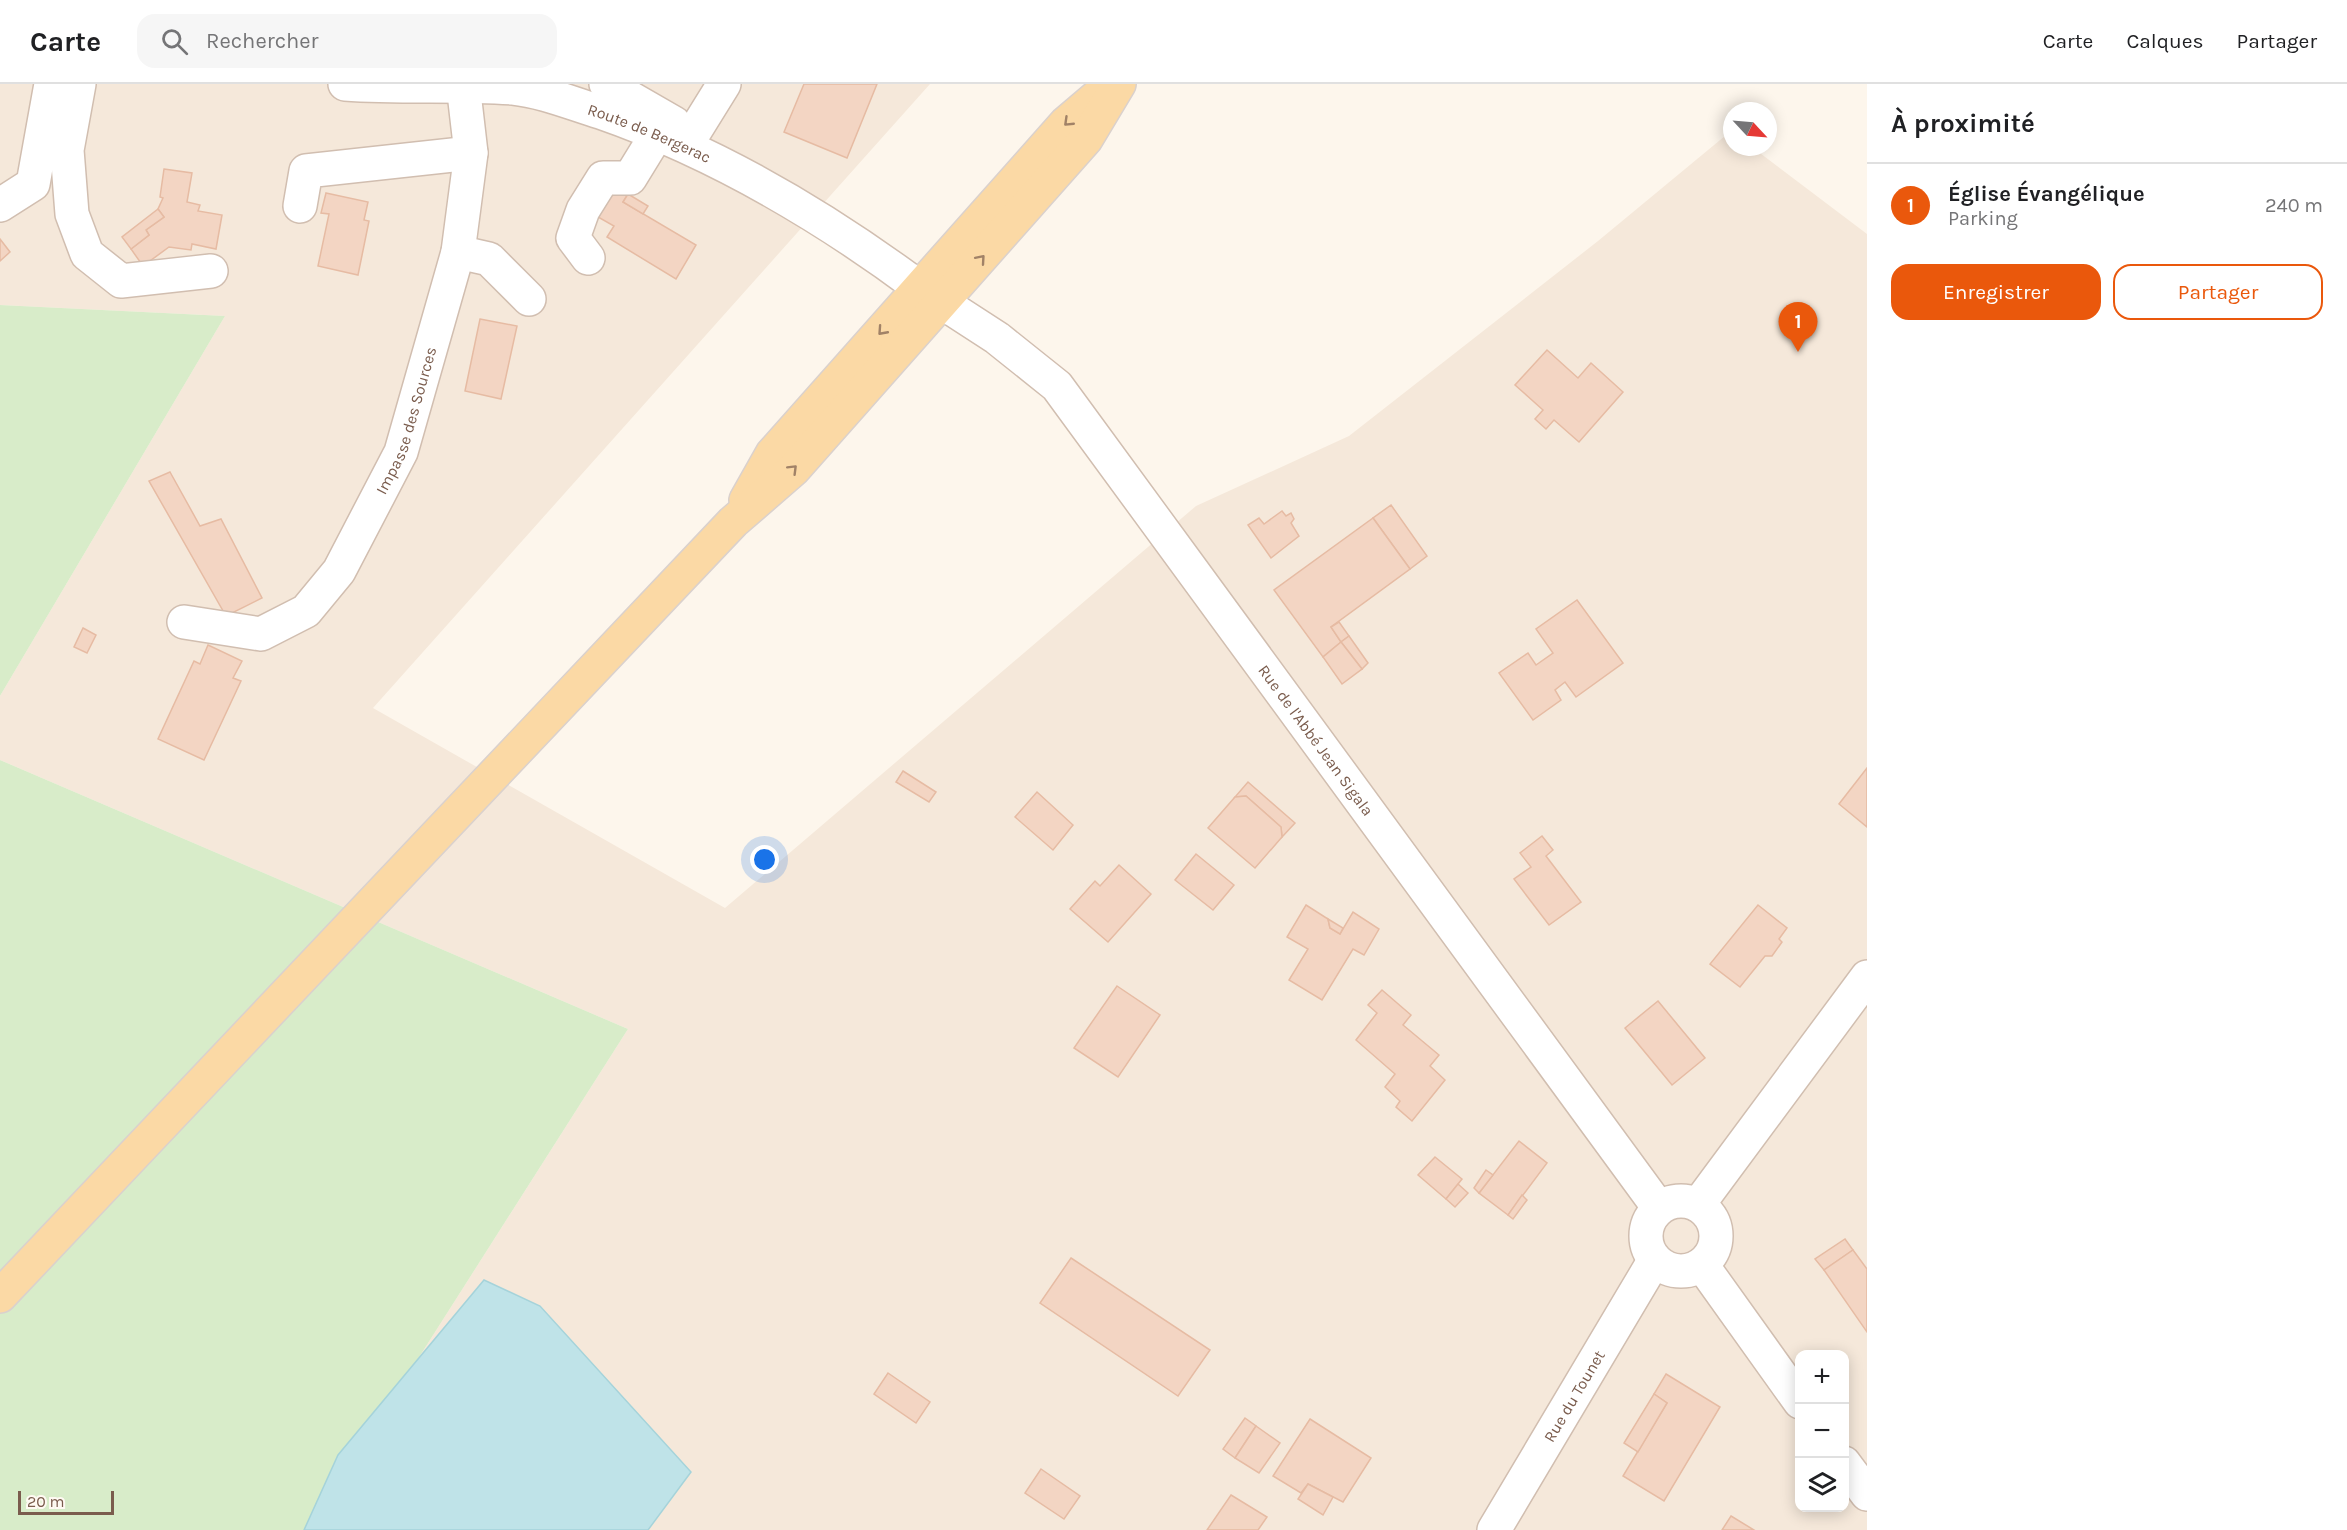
<!DOCTYPE html>
<html lang="fr">
<meta charset="utf-8">
<style>
body{margin:0;font-family:Karla,sans-serif;background:#f6f6f6;color:#202124}
.controls{position:absolute;right:18px;bottom:18px;display:grid;overflow:hidden;border-radius:12px;box-shadow:0 3px 15px #0003}
.controls button{width:54px;height:54px;display:grid;place-items:center;padding:0;border:0;border-bottom:2px solid #e0e0e0;background:#fff;color:#202124;font:30px sans-serif}
.compass{position:absolute;left:1723px;top:18px;width:54px;height:54px;border-radius:50%;background:#fff;box-shadow:0 3px 15px #0003;rotate:116deg}
.scale{position:absolute;left:18px;bottom:15px;width:96px;box-sizing:border-box;padding-left:6px;border:3px solid #7a5c4d;border-top:0;font-size:16px;line-height:21px;white-space:nowrap;color:#7a5c4d;-webkit-text-stroke:4px #fffaf3;paint-order:stroke}
.you{position:absolute;left:765px;top:776px;width:21px;height:21px;margin:-15px;border:4px solid #fff;border-radius:50%;background:#1a73e8;box-shadow:0 0 0 9px #1a73e833}
.badge{display:grid;place-items:center;width:39px;height:39px;border-radius:50%;background:#ea580c;color:#fff;font-size:20px;font-weight:700}
.pin{position:absolute;translate:-50% -50px;filter:drop-shadow(0 2px 3px #0008)}
.pin::after{content:'';position:absolute;top:32px;width:21px;height:18px;background:inherit;clip-path:polygon(0 0,100% 0,50% 100%)}
.list{margin:0;padding:0;list-style:none}
h2{display:flex;justify-content:space-between;align-items:center;height:78px;margin:0;padding:0 24px;font-size:26px}
h2 small{font-size:20px;font-weight:400;color:#757577}
.list li{display:grid;grid-template-columns:39px 1fr auto;gap:18px;align-items:center;box-sizing:border-box;height:84px;padding:0 24px;border-top:2px solid #e0e0e0}
.list b{display:block;font-size:22px;white-space:nowrap}
.list p{margin:0;font-size:20px;white-space:nowrap;color:#757577}
.list em{font-size:20px;font-style:normal;color:#757577}
.actions{display:flex;gap:12px;padding:18px 24px}
.actions a{flex:1;padding:14px 0;border:2px solid #ea580c;border-radius:18px;text-align:center;font-size:21px;color:#ea580c}
.actions .main{background:#ea580c;color:#fff}
.icon{flex:none;width:33px;height:33px;fill:none;stroke:currentColor;stroke-width:2;stroke-linecap:round;stroke-linejoin:round}
.map{position:relative;flex:none;width:1867px;height:1446px;overflow:hidden}
header{display:flex;align-items:center;gap:36px;box-sizing:border-box;height:84px;padding:0 30px;background:#fff;border-bottom:2px solid #e0e0e0}
header strong{font-size:28px}
nav{display:flex;gap:33px;margin-inline-start:auto;font-size:21px}
.search{width:420px;height:54px;background:#f6f6f6;display:flex;align-items:center;gap:15px;box-sizing:border-box;padding:0 21px;border-radius:18px;color:#757577;font-size:22px}
main{display:flex}
aside{flex:1;background:#fff}
.map>svg:first-child{display:block}
.residential{fill:#f5e8da;fill-rule:evenodd}
.green{fill:#d8ecc9}
.water{fill:#bfe3e8;stroke:#a5d3da;stroke-width:1.5}
.building{fill:#f3d5c3;stroke:#e6bba3;stroke-width:1.5}
.lines{fill:none;stroke-linecap:round;stroke-linejoin:round}
.minor-casing{stroke:#d1beb0;stroke-width:36}
.major-casing{stroke:#dad1cd;stroke-width:36}
.minor{stroke:#fff;stroke-width:33}
.major{stroke:#fbd9a5;stroke-width:33}
.oneway{stroke:#a18267}
.labels{text-anchor:middle;stroke-width:5;stroke-linejoin:round;paint-order:stroke}
.street-label{font-size:16px;fill:#7a5c4d;stroke:#fffaf3}
</style>
<header>
<strong>Carte</strong>
<div class="search"><svg class="icon" aria-label="search" viewBox="0 0 24 24"><circle cx="10" cy="10" r="6"/><path d="M15 15l6 6"/></svg>Rechercher</div>
<nav><a>Carte</a><a>Calques</a><a>Partager</a></nav>
</header>
<main>
<div class="map">
<svg width="1867" height="1446" viewBox="0 0 1867 1446">
<rect width="100%" height="100%" fill="#fdf6ec"/>
<!-- residential -->
<path class="residential" d="M0,0H930L373,624L725,824L1196,422L1349,352L1598,157L1731,47L1732,63H1752L1867,150V1446H309L628,945L0,676V612L225,232L0,221ZM1800,1270H1844V1424H1800Z"/>
<!-- green -->
<g class="green">
<path d="M0,221L225,232L0,612Z"/>
<path d="M0,676L628,945L309,1446H0Z"/>
</g>
<!-- water -->
<path class="water" d="M484,1196L540,1222L691,1388L648,1446H304L338,1371Z"/>
<!-- building -->
<g class="building">
<path d="M804,0H877L847,74L784,48Z"/>
<path d="M164,85L192,89L187,118L200,121L198,127L222,131L216,165L192,160L191,166L169,163L143,182L131,165L149,151L146,146L164,133L158,125L163,114L160,113Z"/>
<path d="M616,103L628,110L623,118L696,161L676,195L607,153L614,142L598,133Z"/>
<path d="M326,109L368,118L364,136L369,137L358,191L318,182L329,130L321,129Z"/>
<path d="M628,110L648,122L643,130L623,118Z"/>
<path d="M158,125L164,133L146,146L149,151L131,165L122,153Z"/>
<path d="M0,155L10,168L0,177Z"/>
<path d="M480,235L517,242L501,315L465,307Z"/>
<path d="M1547,266L1578,294L1591,279L1623,308L1579,358L1554,336L1546,345L1535,335L1543,326L1515,301Z"/>
<path d="M170,388L200,442L221,435L262,514L226,532L149,397Z"/>
<path d="M1391,421L1427,472L1410,485L1373,434Z"/>
<path d="M1282,427L1286,432L1291,429L1294,435L1291,439L1299,452L1271,474L1248,441L1259,434L1264,440Z"/>
<path d="M1373,434L1410,485L1331,543L1341,558L1323,573L1274,506Z"/>
<path d="M1577,516L1623,579L1576,613L1565,598L1555,606L1561,616L1533,636L1499,589L1528,569L1536,581L1553,569L1536,545Z"/>
<path d="M1339,538L1349,552L1341,558L1331,543Z"/>
<path d="M83,544L96,551L87,569L74,563Z"/>
<path d="M1349,552L1368,579L1362,585L1341,558Z"/>
<path d="M1341,558L1362,585L1342,600L1323,573Z"/>
<path d="M208,561L242,577L233,594L241,597L204,676L158,655L194,577L200,580Z"/>
<path d="M1867,684V743L1839,720Z"/>
<path d="M903,687L936,708L929,718L896,698Z"/>
<path d="M1248,698L1295,739L1282,753L1281,743L1246,712L1235,713Z"/>
<path d="M1037,708L1073,741L1053,766L1015,733Z"/>
<path d="M1246,712L1281,743L1282,753L1255,784L1208,744L1235,713Z"/>
<path d="M1542,752L1553,766L1546,772L1581,818L1549,841L1514,795L1531,783L1520,769Z"/>
<path d="M1196,770L1234,801L1213,826L1175,796Z"/>
<path d="M1119,781L1151,810L1108,858L1070,825L1095,797L1100,802Z"/>
<path d="M1306,821L1328,835L1330,844L1340,850L1353,828L1379,845L1364,871L1353,865L1322,916L1289,896L1308,865L1287,853Z"/>
<path d="M1758,821L1787,844L1779,855L1782,858L1772,872H1765L1740,903L1710,880Z"/>
<path d="M1328,835L1343,844L1340,850L1330,844Z"/>
<path d="M1117,902L1160,931L1118,993L1074,964Z"/>
<path d="M1382,906L1411,931L1403,941L1439,971L1430,982L1445,996L1412,1037L1396,1023L1400,1017L1385,1003L1395,990L1356,956L1377,929L1368,921Z"/>
<path d="M1658,917L1705,974L1672,1001L1625,944Z"/>
<path d="M1519,1057L1547,1079L1508,1131L1479,1109Z"/>
<path d="M1435,1073L1462,1095L1446,1115L1418,1091Z"/>
<path d="M1486,1086L1493,1091L1479,1109L1474,1104Z"/>
<path d="M1458,1100L1468,1109L1455,1123L1446,1115Z"/>
<path d="M1522,1111L1527,1116L1513,1135L1508,1131Z"/>
<path d="M1845,1155L1853,1166L1824,1186L1815,1175Z"/>
<path d="M1853,1166L1867,1185V1248L1824,1186Z"/>
<path d="M1071,1174L1210,1266L1178,1312L1040,1219Z"/>
<path d="M888,1289L930,1318L916,1339L874,1310Z"/>
<path d="M1666,1290L1720,1323L1664,1417L1623,1392L1667,1319L1654,1310Z"/>
<path d="M1654,1310L1667,1319L1638,1368L1624,1359Z"/>
<path d="M1245,1334L1256,1342L1235,1374L1223,1365Z"/>
<path d="M1310,1335L1371,1374L1343,1418L1308,1400L1301,1409L1273,1392Z"/>
<path d="M1256,1342L1280,1359L1259,1389L1235,1374Z"/>
<path d="M1041,1385L1080,1412L1064,1435L1025,1409Z"/>
<path d="M1308,1400L1333,1413L1323,1431L1298,1415Z"/>
<path d="M1231,1411L1267,1433L1258,1446H1207Z"/>
<path d="M1731,1432L1754,1446H1722Z"/>
</g>
<g class="lines">
<!-- minor casing -->
<g class="minor-casing">
<g id="minor">
<path d="M79,0L67,66L72,130L87,170L121,197L211,187"/>
<path id="s1" d="M345,0C401,4 457,0 513,4C542,7 571,19 600,28C715,68 822,131 920,204"/>
<path d="M606,0L674,39"/>
<path d="M693,50L724,0"/>
<path d="M0,121L33,100L51,0"/>
<path d="M300,122L306,87L471,69"/>
<path d="M458,168L489,175L529,215"/>
<path d="M588,174L573,154L583,126L603,94H630L657,50"/>
<path id="s2" d="M943,219L997,254L1057,302L1659,1124"/>
<path id="s3" d="M184,538L261,550L306,527L339,487L401,368L458,168L471,69L463,0"/>
<circle cx="1681" cy="1152" r="35"/>
<path d="M1698,1121L1867,893"/>
<path d="M1702,1181L1800,1318"/>
<path d="M1844,1379L1867,1410"/>
<path id="s4" d="M1494,1446L1654,1177"/>
</g>
</g>
<!-- major casing -->
<g class="major-casing">
<g id="major">
<path d="M746,416L772,370L1066,39L1106,5"/>
<path d="M0,1212L733,438L793,386L1086,55L1119,0"/>
</g>
</g>
<!-- minor -->
<use href="#minor" class="minor"/>
<!-- major -->
<use href="#major" class="major"/>
</g>
<!-- one-way arrows -->
<defs><path id="oneway-chevron" d="M-2-3.5L2.5 0L-2 3.5" fill="none" stroke-width="1.6" stroke-linecap="round" stroke-linejoin="round" transform="scale(1.5)"/></defs>
<g class="oneway">
<use href="#oneway-chevron" transform="translate(1068 38) rotate(136)"/>
<use href="#oneway-chevron" transform="translate(981 175) rotate(-49)"/>
<use href="#oneway-chevron" transform="translate(882 247) rotate(132)"/>
<use href="#oneway-chevron" transform="translate(793 385) rotate(-45)"/>
</g>
<g class="labels">
<!-- street labels -->
<g class="street-label">
<text dy="6" stroke="none"><textPath href="#s1" startOffset="312">Route de Bergerac</textPath></text>
<text dy="6" stroke="none"><textPath href="#s3" startOffset="346">Impasse des Sources</textPath></text>
<text dy="6" stroke="none"><textPath href="#s2" startOffset="580">Rue de l'Abbé Jean Sigala</textPath></text>
<text dy="6" stroke="none"><textPath href="#s4" startOffset="156">Rue du Tounet</textPath></text>
</g>
</g>
</svg>
<div class="controls">
<button>+</button>
<button>−</button>
<button><svg class="icon" aria-label="layers" viewBox="0 0 24 24"><path d="M12 4l9 5-9 5-9-5zM3 14l9 5 9-5"/></svg></button>
</div>
<svg class="compass" viewBox="-18 -18 36 36"><path d="M0-13l5 13h-10z" fill="#e53935"/><path d="M0 13l5-13h-10z" fill="#757577"/></svg>
<div class="scale">20 m</div>
<div class="you"></div>
<div class="pin badge" style="left:1798px;top:268px">1</div>
</div>
<aside>
<h2>À proximité<small></small></h2>
<ul class="list">
<li><span class="badge">1</span><div><b>Église Évangélique</b><p>Parking</p></div><em>240 m</em></li>
</ul>
<div class="actions"><a class="main">Enregistrer</a><a>Partager</a></div>
</aside>
</main>
